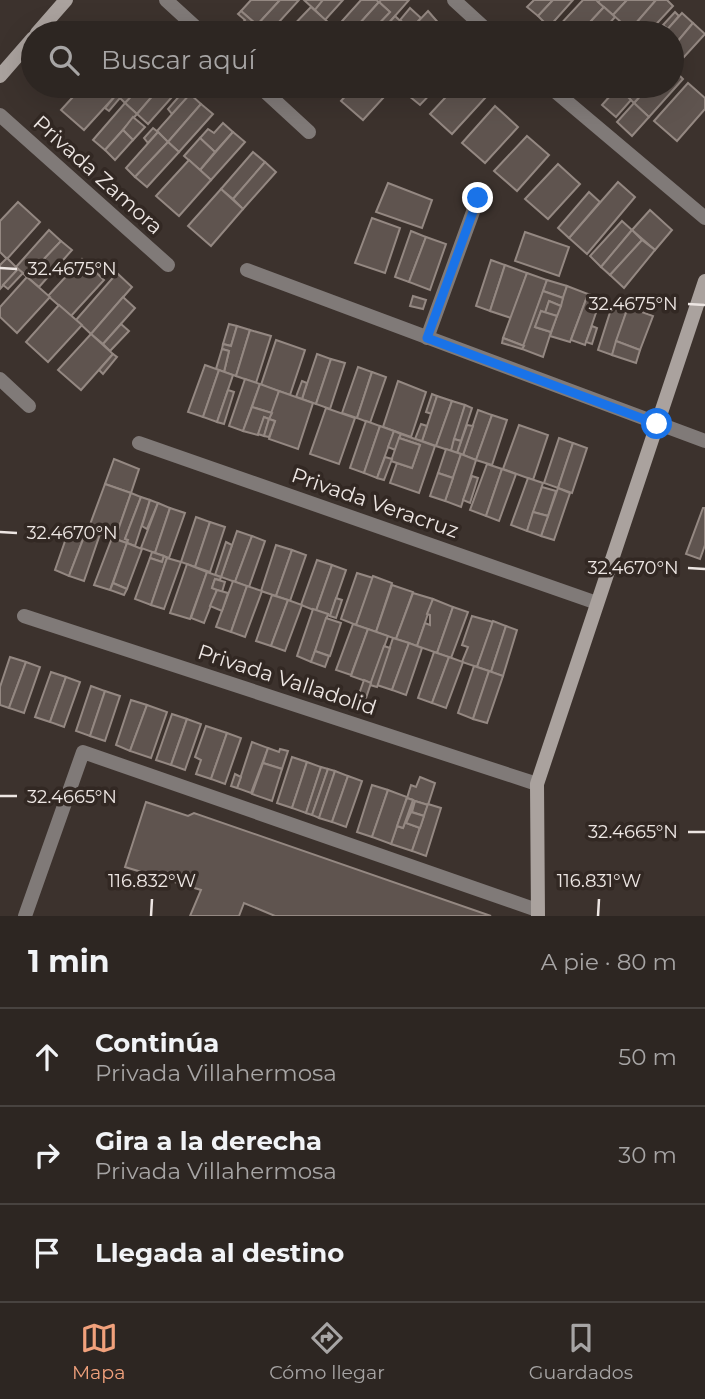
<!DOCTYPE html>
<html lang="es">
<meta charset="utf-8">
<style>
body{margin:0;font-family:Montserrat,sans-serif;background:#352e2a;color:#f1f3f6}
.stop{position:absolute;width:21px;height:21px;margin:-16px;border:5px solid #1a73e8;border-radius:50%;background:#fff}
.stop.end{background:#1a73e8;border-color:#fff;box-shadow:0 2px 7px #0008}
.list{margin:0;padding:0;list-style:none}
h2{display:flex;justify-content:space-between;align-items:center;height:91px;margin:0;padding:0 28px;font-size:30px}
h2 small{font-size:23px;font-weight:400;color:#a7a5a5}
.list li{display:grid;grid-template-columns:46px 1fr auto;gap:21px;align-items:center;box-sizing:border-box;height:98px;padding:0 28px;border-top:2px solid #484340}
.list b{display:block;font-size:26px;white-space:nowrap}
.list p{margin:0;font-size:23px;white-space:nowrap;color:#a7a5a5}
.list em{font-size:23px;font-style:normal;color:#a7a5a5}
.icon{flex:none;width:38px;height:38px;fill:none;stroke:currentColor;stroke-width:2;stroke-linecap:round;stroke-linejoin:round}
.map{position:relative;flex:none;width:705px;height:916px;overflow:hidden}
.search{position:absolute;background:#2d2622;box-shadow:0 7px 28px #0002;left:21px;right:21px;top:21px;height:77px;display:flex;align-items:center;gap:18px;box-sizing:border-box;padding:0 24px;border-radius:38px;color:#a7a5a5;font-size:26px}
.sheet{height:385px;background:#2d2622}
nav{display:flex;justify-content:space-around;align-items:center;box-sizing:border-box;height:98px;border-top:2px solid #484340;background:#2d2622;font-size:19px;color:#a7a5a5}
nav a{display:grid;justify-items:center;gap:4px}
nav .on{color:#f1a17c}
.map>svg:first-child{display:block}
.building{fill:#5f544f;stroke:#948882;stroke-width:2}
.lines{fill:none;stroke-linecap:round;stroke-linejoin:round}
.lane{stroke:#807a78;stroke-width:14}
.street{stroke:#807a78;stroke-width:14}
.secondary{stroke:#aaa29e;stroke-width:14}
.route{stroke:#1a73e8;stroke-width:9}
.ticks{fill:none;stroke:#ede6e3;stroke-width:2.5}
.labels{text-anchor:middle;stroke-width:7;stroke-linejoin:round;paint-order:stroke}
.street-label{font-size:21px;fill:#ede6e3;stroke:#322823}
.ticks-label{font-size:18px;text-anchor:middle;fill:#ede6e3;stroke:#322823;stroke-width:7;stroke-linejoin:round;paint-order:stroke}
</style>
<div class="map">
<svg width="705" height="916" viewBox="0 0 705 916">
<rect width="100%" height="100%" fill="#3c322d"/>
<!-- building -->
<g class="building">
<path d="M251,0H278L279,1L257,25L241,11Z"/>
<path d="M280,0H299L269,33H266L257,25Z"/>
<path d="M304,0H323L315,10Z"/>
<path d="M323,0H343L325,20L315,10Z"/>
<path d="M361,0H376L379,2L351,33H340L335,29Z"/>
<path d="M381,0H409L380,33H370L390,12L379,2Z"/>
<path d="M534,0H553L538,16L527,7Z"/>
<path d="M553,0H573L549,27L538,16Z"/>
<path d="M583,0H596L604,7L580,33H559L555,30Z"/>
<path d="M600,0H627L613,15L598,2Z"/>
<path d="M627,0H656L630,30L613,15Z"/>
<path d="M656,0H667L673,6L648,33H633L630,30Z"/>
<path d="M379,2L390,12L370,33H351Z"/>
<path d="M311,7L338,31L336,33H286Z"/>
<path d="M604,7L615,17L601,33H580Z"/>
<path d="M410,8L421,18L411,29L400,20Z"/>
<path d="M241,11L257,25L250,33H234L245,20L238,14Z"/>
<path d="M428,11L442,27L437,33H414L410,30Z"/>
<path d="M675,12L679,16L668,29L663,25Z"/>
<path d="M682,13L693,23L672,48V33H664Z"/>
<path d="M395,16L410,30L408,33H380Z"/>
<path d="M693,23L705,34L673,69L672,48Z"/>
<path d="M672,68L683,79L649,117L634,103L649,86H672Z"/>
<path d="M688,83L705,98V109L677,141L654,121Z"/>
<path d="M83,86H105L116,95L84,130L61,110Z"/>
<path d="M105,86H124L116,95Z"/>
<path d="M124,86H132L120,98L116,95Z"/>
<path d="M132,86H141L125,103L120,98Z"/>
<path d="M141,86H161L137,114L125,103Z"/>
<path d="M161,86L181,87L148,124L137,114Z"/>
<path d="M324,86H348L343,92L337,87L332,93Z"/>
<path d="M354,86H394L363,120L341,101Z"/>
<path d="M399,86H419L409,96Z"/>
<path d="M419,86H438L420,105L409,96Z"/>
<path d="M456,86H471L485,98L452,134L430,114Z"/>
<path d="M627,86H649L634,103L622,92Z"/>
<path d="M618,87L631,100L616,117L602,105Z"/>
<path d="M181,94L187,98L172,114L168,109Z"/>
<path d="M190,94L201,104L168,142L157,131Z"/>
<path d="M116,95L120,98L109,111L105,108Z"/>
<path d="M125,103L137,114L105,150L93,140Z"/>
<path d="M634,103L649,117L632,136L617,122Z"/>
<path d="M201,104L213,114L179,152L168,142Z"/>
<path d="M495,106L518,127L485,163L462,143Z"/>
<path d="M133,117L145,127L133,140L123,130Z"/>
<path d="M223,123L233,132L215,152L200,138L208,129L214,133Z"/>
<path d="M153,128L158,132L148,143L144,138Z"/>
<path d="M123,130L133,140L115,160L105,150Z"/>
<path d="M158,132L168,142L135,177L126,168Z"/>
<path d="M233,132L245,142L211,180L200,170Z"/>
<path d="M527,136L549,155L517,191L494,171Z"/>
<path d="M200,138L215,152L200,170L184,156Z"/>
<path d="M168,142L179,152L147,187L135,177Z"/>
<path d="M253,152L265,162L233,199L221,189Z"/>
<path d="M189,160L211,180L179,216L156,196Z"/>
<path d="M265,162L276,172L243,209L233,199Z"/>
<path d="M558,164L580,184L548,219L525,199Z"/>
<path d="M618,182L635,197L587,254L569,238Z"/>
<path d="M388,183L432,200L422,228L376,212Z"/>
<path d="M221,189L243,209L211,246L188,226Z"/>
<path d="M589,192L600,202L569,238L558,228Z"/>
<path d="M18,202L40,222L7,259L0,252V221Z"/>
<path d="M650,210L672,230L655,250L632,230Z"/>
<path d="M372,218L400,228L385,273L355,263Z"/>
<path d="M622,221L632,230L601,267L590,256Z"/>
<path d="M49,230L61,241L27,277L16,267Z"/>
<path d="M632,230L642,240L610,275L601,267Z"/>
<path d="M411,231L426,237L409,282L395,277Z"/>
<path d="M525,232L569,247L559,276L515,261Z"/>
<path d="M426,237L446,244L430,290L409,282Z"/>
<path d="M642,240L655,250L624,288L610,275Z"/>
<path d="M61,241L72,250L39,287L27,277Z"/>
<path d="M7,258L18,269L0,289V265Z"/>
<path d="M82,259L104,280L71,316L48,296Z"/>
<path d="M491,260L505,265L490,311L476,306Z"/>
<path d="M505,265L527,273L511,318L490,311Z"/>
<path d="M18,269L23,273L8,289L3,285Z"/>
<path d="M117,273L132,287L91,334L76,320Z"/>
<path d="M527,273L547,280L524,346L503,338Z"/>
<path d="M27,277L50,297L17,333L0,317V307Z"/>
<path d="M547,280L567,286L563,298L543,291Z"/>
<path d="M567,286L588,294L570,342L550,336Z"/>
<path d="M543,291L563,298L561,306L549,301L545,313L541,311L535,327L551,332L543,357L522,349Z"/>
<path d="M588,294L601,298L585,345L571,340Z"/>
<path d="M413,296L426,300L423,309L410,306Z"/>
<path d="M123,297L135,308L103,344L91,334Z"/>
<path d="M549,301L561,306L557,316L545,313Z"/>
<path d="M613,303L628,307L612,355L598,350Z"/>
<path d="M59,305L82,325L48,362L26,342Z"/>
<path d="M628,307L653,316L640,350L616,341Z"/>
<path d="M541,311L557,316L551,332L535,327Z"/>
<path d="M121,324L129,331L110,351L103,344Z"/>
<path d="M229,324L237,326L231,346L223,344Z"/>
<path d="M237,326L250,330L236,376L224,372L229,351L222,349L223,344L231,346Z"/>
<path d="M592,326L597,328L592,344L586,342Z"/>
<path d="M250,330L271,336L256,383L236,376Z"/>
<path d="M91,334L113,354L81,390L58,370Z"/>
<path d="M503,338L524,346L522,349L502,343Z"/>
<path d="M276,340L305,350L290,395L261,385Z"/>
<path d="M616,341L640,350L636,363L612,355Z"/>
<path d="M222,349L229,351L224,372L216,369Z"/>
<path d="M113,354L117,357L103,374L99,370Z"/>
<path d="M317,354L331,359L316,404L302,399Z"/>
<path d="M331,359L345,363L330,409L316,404Z"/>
<path d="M205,365L219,370L203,417L188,412Z"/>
<path d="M358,367L372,372L357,418L342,413Z"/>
<path d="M219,370L233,375L217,422L203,417Z"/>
<path d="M372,372L386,377L370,423L357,418Z"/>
<path d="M245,379L260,384L243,431L229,426Z"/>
<path d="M302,381L307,383L302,399L296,397Z"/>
<path d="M398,381L426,392L411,437L383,427Z"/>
<path d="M260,384L279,391L272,413L252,407Z"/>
<path d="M228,390L234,392L224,424L217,422Z"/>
<path d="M279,391L313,403L298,449L269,439L275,421L269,419Z"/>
<path d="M432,394L437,396L432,414L426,412Z"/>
<path d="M437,396L452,401L436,446L422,441Z"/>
<path d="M452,401L465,405L451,451L436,446Z"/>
<path d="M465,405L472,408L461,441L454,439Z"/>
<path d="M252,407L272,413L269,419L264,417L258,435L243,431Z"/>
<path d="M326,408L355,418L339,464L310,454Z"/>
<path d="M478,410L492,415L476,460L463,455Z"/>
<path d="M492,415L507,420L492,465L476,460Z"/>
<path d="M264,417L269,419L264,436L258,434Z"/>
<path d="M269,419L275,421L269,437L264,436Z"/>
<path d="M366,421L380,426L364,473L350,468Z"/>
<path d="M421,424L427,426L422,441L415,439Z"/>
<path d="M467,425L473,426L463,455L457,453Z"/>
<path d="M519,425L548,435L533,480L503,469Z"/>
<path d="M380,426L394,431L377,478L364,473Z"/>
<path d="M394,431L401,434L395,450L388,447Z"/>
<path d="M401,434L435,446L419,493L390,483L397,463L412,468L420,445L399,438Z"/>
<path d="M399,438L420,445L412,468L391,461Z"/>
<path d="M559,438L573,443L558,488L544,483Z"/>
<path d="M454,439L461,441L457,453L451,451Z"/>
<path d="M573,443L587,448L572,493L558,488Z"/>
<path d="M446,449L461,454L453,478L438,473Z"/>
<path d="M461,454L476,460L461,507L445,501Z"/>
<path d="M385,457L392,459L384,480L377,478Z"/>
<path d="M114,459L139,469L131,493L105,484Z"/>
<path d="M487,464L502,469L486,516L470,510Z"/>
<path d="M502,469L516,474L499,521L486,516Z"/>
<path d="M438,473L453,478L445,501L430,496Z"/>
<path d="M472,476L478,478L470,503L463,500Z"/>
<path d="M528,478L543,483L527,531L511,525Z"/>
<path d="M105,484L131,493L115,539L88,530Z"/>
<path d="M542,487L556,491L548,516L533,512Z"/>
<path d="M558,488L570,493L554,540L541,536Z"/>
<path d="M131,493L141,497L125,539L128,540L127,543L115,539Z"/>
<path d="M141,497L150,500L135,546L127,543L128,540L125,539Z"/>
<path d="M150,500L158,503L147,529L142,526Z"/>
<path d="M158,503L170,508L155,553L141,548Z"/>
<path d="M170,508L185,513L169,558L155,553Z"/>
<path d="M703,508H705V545L700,559L686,554Z"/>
<path d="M533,512L548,516L541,536L527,531Z"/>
<path d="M196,517L210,522L195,567L181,562Z"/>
<path d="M210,522L225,527L210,572L195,567Z"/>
<path d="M71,524L87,529L69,576L55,570Z"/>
<path d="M87,529L100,534L84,581L69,576Z"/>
<path d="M237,531L252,536L235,582L221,577Z"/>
<path d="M252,536L265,541L249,587L235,582Z"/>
<path d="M112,538L127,543L110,590L94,585Z"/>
<path d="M226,542L232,545L221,577L215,575Z"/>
<path d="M127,543L142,549L127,589L113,583Z"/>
<path d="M276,545L292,550L276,596L261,591Z"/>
<path d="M292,550L306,555L290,601L276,596Z"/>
<path d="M152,552L164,556L162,562L150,558Z"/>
<path d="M164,556L167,558L151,605L135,599L150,558L162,562Z"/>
<path d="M167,558L181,562L164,609L151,605Z"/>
<path d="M317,560L332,565L316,611L301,605Z"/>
<path d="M187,564L207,572L190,619L170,613Z"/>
<path d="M332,565L346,570L330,616L316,611Z"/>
<path d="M207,572L221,577L220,580L215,579L212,588L217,590L204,623L191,618Z"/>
<path d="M357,573L373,578L356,625L341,619Z"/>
<path d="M373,576L392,583L376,632L356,625Z"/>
<path d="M215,579L225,582L222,592L212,588Z"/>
<path d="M233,581L247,586L231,632L216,627Z"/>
<path d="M113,583L127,589L124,595L110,590Z"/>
<path d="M392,585L413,592L396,639L376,632Z"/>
<path d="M247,586L262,591L245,637L231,632Z"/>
<path d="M217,590L228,593L222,611L210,606Z"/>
<path d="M413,593L433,599L417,646L396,639Z"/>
<path d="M272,595L288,600L271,646L256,641Z"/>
<path d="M336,598L342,600L336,618L330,616Z"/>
<path d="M433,599L453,607L437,653L417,646L425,623L430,625V615L427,614Z"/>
<path d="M288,600L302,605L285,651L271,646Z"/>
<path d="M453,607L468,612L451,658L437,653Z"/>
<path d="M313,609L328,614L311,662L297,656Z"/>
<path d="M472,616L493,622L477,667L462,662L468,647L462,645Z"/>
<path d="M326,618L341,623L330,656L315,651Z"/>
<path d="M493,621L506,626L491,672L477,667Z"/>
<path d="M353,624L368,629L351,675L336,670Z"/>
<path d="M506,626L517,630L503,676L491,672Z"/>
<path d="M368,629L388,636L371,683L351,676Z"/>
<path d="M393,638L409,643L392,690L377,685Z"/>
<path d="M409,643L422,648L406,695L392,690Z"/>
<path d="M384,646L390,648L377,687L370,685Z"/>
<path d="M315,651L329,656L325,667L311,662Z"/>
<path d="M434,652L449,657L432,703L418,698Z"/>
<path d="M10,657L26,662L9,708L0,705V687Z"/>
<path d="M449,657L463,662L446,708L432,703Z"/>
<path d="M26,662L40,667L24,713L9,708Z"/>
<path d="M474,666L489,671L473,719L458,713Z"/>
<path d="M489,671L503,676L487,723L473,719Z"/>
<path d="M51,672L66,677L50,722L35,717Z"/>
<path d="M66,677L80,682L64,727L50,722Z"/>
<path d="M364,680L371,683L363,707L355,705Z"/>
<path d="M91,686L105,691L90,736L76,731Z"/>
<path d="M105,691L120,696L105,741L90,736Z"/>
<path d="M131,700L147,705L130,751L116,745Z"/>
<path d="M147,705L167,712L151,758L130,751Z"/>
<path d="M172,714L187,719L171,765L156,760Z"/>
<path d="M187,719L201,724L185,770L171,765Z"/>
<path d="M206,726L227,733L211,779L196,774L201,760L195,757Z"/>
<path d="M227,733L241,738L225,784L211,779Z"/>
<path d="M252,742L268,748L251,793L237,788Z"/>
<path d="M268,748L279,752L280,749L288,751L282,769L263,763Z"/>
<path d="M292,757L307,762L292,808L277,803Z"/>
<path d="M307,762L321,767L306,813L292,808Z"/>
<path d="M263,763L282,769L272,801L252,794Z"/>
<path d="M321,767L328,769L312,815L306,813Z"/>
<path d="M328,769L335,771L319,818L312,815Z"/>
<path d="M335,771L348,776L332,822L319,818Z"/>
<path d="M235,774L241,777L237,788L231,786Z"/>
<path d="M348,776L362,781L346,827L332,822Z"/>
<path d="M420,777L435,783L428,805L415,801L406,823L420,828L412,851L391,844L397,826L403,828L413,800L407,798L411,785L416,787Z"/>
<path d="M372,785L388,790L372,837L357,832Z"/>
<path d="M388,790L407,797L391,844L372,837Z"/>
<path d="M407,798L413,800L403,828L397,826Z"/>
<path d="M415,801L428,805L424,816L412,812Z"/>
<path d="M146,802L188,816L194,813L491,916H275L244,903L239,916H190L201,890L125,867Z"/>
<path d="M428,804L441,808L426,856L412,851Z"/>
<path d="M411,812L424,816L420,828L406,823Z"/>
</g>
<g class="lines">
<!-- lane -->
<path class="lane" d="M25,916L83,752L537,910"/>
<!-- street -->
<g class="street">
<path d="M166,0L202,33"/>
<path d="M454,0L490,33"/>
<path d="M259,86L309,132"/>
<path d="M551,88L705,218"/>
<path d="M0,115L168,265"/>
<path d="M247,270L705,441"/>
<path d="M427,338L478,198"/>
<path d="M0,379L29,406"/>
<path d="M139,443L597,603"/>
<path d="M24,616L537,784"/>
</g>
<!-- secondary -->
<g class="secondary">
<path d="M37,33L66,0"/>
<path d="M0,76L33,38"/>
<path d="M538,916L537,784L705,281"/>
</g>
</g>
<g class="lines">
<!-- route -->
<path class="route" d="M478,198L427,338L657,424"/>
</g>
<!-- ticks -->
<path class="ticks" d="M0,268L17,269M688,304L705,305M0,532L17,533M688,568L705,569M0,796H17M688,832H705M151,916L152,899M598,916L599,899"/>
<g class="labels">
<!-- street labels -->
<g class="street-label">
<text transform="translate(98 175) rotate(42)" y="7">Privada Zamora</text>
<text transform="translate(375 503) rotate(19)" y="7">Privada Veracruz</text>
<text transform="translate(287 680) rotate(18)" y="7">Privada Valladolid</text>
</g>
</g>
<g class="ticks-label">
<text x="72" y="275">32.4675°N</text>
<text x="633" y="310">32.4675°N</text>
<text x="72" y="539">32.4670°N</text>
<text x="633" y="574">32.4670°N</text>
<text x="72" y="803">32.4665°N</text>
<text x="633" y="838">32.4665°N</text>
<text x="152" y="887">116.832°W</text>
<text x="599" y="887">116.831°W</text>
</g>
</svg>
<div class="stop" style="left:657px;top:424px"></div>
<div class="stop end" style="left:478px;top:198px"></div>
<div class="search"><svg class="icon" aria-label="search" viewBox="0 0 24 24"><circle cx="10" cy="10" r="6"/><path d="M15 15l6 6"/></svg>Buscar aquí</div>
</div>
<section class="sheet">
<h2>1 min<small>A pie · 80 m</small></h2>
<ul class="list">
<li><svg class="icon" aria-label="ahead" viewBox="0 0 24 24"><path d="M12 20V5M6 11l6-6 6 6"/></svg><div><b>Continúa</b><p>Privada Villahermosa</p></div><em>50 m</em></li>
<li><svg class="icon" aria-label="right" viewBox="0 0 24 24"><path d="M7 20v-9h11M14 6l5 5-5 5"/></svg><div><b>Gira a la derecha</b><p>Privada Villahermosa</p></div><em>30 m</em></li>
<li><svg class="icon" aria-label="arrive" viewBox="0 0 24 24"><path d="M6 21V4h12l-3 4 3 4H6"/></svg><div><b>Llegada al destino</b></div></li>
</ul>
</section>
<nav>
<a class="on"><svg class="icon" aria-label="map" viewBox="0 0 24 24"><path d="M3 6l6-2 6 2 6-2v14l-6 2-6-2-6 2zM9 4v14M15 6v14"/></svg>Mapa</a>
<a><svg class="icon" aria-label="directions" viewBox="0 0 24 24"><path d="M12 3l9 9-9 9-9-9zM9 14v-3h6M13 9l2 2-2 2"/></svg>Cómo llegar</a>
<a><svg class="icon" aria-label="saved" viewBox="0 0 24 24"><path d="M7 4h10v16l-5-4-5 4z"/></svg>Guardados</a>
</nav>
